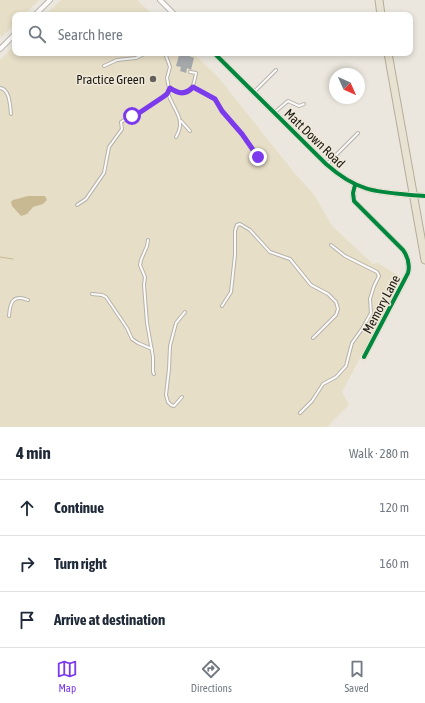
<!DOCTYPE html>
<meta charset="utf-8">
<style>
body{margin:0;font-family:"Asap Condensed",sans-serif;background:#f6f6f7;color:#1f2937}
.compass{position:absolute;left:329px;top:68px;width:36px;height:36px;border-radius:50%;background:#fff;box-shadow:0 2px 6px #0003;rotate:135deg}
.stop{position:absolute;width:12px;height:12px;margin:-9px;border:3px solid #7c3aed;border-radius:50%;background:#fff}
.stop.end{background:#7c3aed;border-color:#fff;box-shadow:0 1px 4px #0008}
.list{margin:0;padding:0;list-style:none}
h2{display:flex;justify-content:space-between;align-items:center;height:52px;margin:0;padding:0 16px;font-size:17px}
h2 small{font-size:13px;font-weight:400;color:#747a83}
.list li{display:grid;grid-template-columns:26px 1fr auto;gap:12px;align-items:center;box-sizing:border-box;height:56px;padding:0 16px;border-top:1px solid #e0e1e3}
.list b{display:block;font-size:15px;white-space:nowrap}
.list em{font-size:13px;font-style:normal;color:#747a83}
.icon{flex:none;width:22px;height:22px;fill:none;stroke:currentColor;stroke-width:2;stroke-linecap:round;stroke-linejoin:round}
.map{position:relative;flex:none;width:425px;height:427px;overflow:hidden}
.search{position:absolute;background:#fff;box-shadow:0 2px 6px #0003;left:12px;right:12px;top:12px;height:44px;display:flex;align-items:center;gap:10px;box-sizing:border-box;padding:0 14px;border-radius:8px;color:#747a83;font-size:15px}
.sheet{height:220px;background:#fff}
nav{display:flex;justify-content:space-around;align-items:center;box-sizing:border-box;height:56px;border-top:1px solid #e0e1e3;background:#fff;font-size:11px;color:#747a83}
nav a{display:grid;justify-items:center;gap:2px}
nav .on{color:#7c3aed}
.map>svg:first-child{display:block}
.green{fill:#e7dec7}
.water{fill:#c9b993}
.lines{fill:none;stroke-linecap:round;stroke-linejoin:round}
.stream{stroke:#c9b993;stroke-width:1}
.building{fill:#a6a9ac}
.lane-casing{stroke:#b5b2ab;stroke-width:4}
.street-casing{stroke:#b5b2ab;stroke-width:6}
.highway-casing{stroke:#b5ad99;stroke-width:9}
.lane{stroke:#fcfbfa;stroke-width:2}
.street{stroke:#fcfbfa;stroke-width:4}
.highway{stroke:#e8e2d2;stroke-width:7}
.cycleway-casing{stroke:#f0e9d9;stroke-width:6}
.cycleway{stroke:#00873e;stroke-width:4}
.route{stroke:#7c3aed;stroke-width:5}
.poi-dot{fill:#64615a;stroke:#f0e9d9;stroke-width:1.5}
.labels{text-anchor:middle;stroke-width:3;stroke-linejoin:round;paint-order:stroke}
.poi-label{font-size:13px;fill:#1b1913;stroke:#f0e9d9;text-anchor:end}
.street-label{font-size:13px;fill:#1b1913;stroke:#f0e9d9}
</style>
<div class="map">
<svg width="425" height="427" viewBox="0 0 425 427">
<rect width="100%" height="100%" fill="#ebe7de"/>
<!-- green -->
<g class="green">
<path d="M0,0H39L24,15H15V24L2,37L0,34Z"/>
<path d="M61,0H137L153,15H45Z"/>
<path d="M15,45V53H193L218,77L292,170L315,196L332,226L373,264L378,263L402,278L342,392L349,405L327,427H0V60Z"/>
</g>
<!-- water -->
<path class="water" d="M28,196H45L47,200L43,204L33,207L27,214L21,216L12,206L11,202L13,200Z"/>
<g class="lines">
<!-- stream -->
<path class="stream" d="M0,257L13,259"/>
</g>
<!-- building -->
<path class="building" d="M184,54L194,58L191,70L187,68L186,73L180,71L181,67L176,66L179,55L184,56Z"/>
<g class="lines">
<!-- lane casing -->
<g class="lane-casing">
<g id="lane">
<path d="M104,66L117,60L136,58L146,53"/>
<path d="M193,87L215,99L222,111L242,134L258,157"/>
<path d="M0,88C10,89 10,106 11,114"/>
<path d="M169,88L182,93C193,91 194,84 196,73L190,72"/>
<path d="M254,92L276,70"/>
<path d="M168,93C173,110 187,119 176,137"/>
<path d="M275,112L288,101L299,106L304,104"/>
<path d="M181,121L190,131"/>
<path d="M327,164L358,133"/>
<path d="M77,205L86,199L104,173L109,147L122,129L121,122L126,119L136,115L167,94L169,88L167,78L170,67L165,53"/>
<path d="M148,240L147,246L141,260L140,265L145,277L144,285L147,323L153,357V372L154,374"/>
<path d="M92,294L102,295L106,297L127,328L132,339L138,343L152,349"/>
<path d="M222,306L231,292L235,255V231L237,225L240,224L250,230L270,252L290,259L311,285L328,294L336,302L338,309L336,315L313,338"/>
<path d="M9,316C10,302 13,294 28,300"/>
<path d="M182,397L174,406L171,405L168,402L166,395L169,369L170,346L176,323L185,312"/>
<path d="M300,413L312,401L323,384L336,377L346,366L352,343L362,329L371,313L370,299L374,286L379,276L377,272L345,256L331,245"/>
</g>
</g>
<!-- street casing -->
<g class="street-casing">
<g id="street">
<path d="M160,0L175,15"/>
<path d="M35,15L50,0"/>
<path d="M0,49L15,34"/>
<path d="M214,53L326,164C361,195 381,192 425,196"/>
<path d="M355,185L353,193L354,201L403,250C408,257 410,265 408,273L364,357"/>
</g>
</g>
<!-- highway casing -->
<g class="highway-casing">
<g id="highway">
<path d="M379,0L381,15"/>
<path d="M388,53L425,260"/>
</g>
</g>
<!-- lane -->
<use href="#lane" class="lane"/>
<!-- street -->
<use href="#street" class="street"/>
<!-- highway -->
<use href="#highway" class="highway"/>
<!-- cycleway casing -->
<g class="cycleway-casing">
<g id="cycleway">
<path d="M214,53L326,164C361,195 381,192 425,196"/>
<path d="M355,185L353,193L354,201L403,250C408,257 410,265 408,273L364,357"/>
</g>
</g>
<!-- cycleway -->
<use href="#cycleway" class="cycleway"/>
</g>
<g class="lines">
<!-- route -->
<path class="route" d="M132,116L136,115L163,97L167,94L170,88C178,94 186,95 193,87L215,99L222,111L242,134L258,157"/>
</g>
<!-- markers -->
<circle class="poi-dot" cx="153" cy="79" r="4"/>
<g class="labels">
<!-- poi labels -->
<g class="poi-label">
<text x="145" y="84">Practice Green</text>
</g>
<!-- street labels -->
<g class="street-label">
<text transform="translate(315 138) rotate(44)" y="5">Matt Down Road</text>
<text transform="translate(381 304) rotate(-62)" y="5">Memory Lane</text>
</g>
</g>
</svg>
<svg class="compass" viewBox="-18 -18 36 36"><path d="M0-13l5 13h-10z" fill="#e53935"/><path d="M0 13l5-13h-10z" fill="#747a83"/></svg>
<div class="stop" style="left:132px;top:116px"></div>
<div class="stop end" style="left:258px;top:157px"></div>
<div class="search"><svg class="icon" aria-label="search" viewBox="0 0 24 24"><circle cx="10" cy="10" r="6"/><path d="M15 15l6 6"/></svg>Search here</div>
</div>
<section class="sheet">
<h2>4 min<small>Walk · 280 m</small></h2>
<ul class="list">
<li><svg class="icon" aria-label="ahead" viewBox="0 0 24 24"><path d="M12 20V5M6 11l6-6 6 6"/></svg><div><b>Continue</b></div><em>120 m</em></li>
<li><svg class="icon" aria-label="right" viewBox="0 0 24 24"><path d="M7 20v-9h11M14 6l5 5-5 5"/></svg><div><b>Turn right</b></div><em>160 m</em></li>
<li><svg class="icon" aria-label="arrive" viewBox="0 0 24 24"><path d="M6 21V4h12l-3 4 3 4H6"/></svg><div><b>Arrive at destination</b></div></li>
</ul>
</section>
<nav>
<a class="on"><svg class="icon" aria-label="map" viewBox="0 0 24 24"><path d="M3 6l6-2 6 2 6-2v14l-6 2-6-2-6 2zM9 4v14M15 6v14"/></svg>Map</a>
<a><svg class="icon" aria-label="directions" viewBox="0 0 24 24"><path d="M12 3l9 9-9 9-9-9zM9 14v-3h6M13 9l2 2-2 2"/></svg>Directions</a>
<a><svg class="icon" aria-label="saved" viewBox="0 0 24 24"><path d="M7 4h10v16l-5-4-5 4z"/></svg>Saved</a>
</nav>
